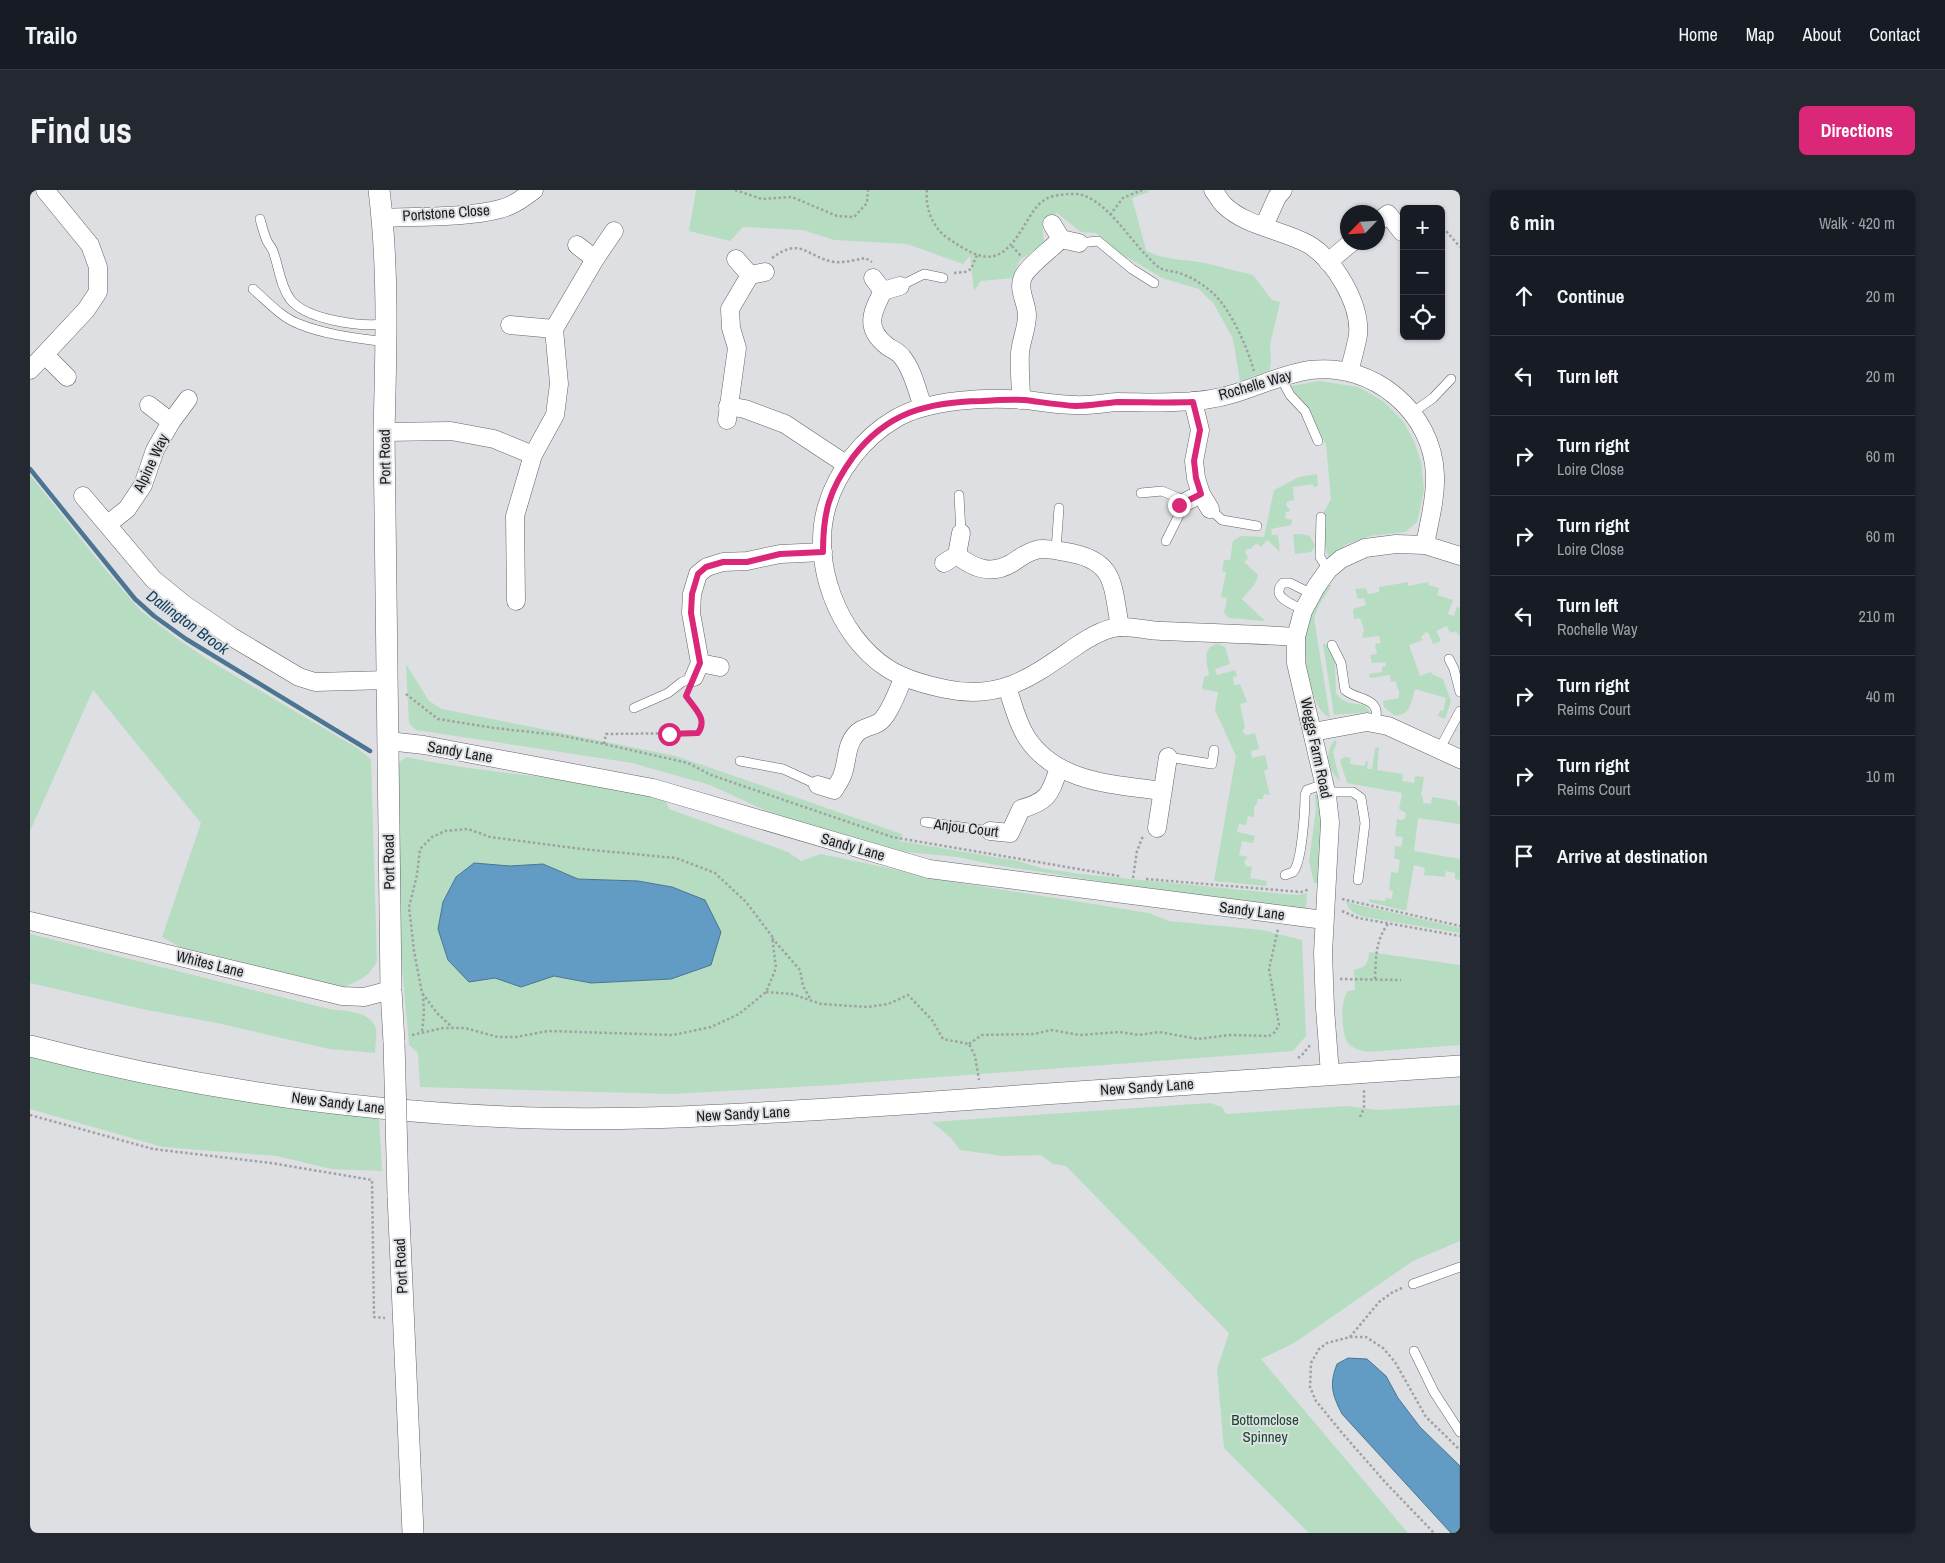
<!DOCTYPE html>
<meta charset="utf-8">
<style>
body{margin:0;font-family:"Archivo Narrow",sans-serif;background:#242831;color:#f1f3f6}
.controls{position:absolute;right:15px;top:15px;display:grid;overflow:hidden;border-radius:8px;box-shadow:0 1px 4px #0004}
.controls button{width:45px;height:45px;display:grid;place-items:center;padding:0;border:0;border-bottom:1px solid #363941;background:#171b24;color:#f1f3f6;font:25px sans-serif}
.compass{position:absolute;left:1310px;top:15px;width:45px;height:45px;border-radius:50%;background:#171b24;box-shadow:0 1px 4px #0004;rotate:245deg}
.stop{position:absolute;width:15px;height:15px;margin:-11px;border:4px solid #db2777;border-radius:50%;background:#fff}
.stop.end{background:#db2777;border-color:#fff;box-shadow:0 1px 5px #0008}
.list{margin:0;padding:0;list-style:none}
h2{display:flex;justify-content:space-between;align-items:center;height:65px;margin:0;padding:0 20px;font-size:21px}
h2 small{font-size:16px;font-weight:400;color:#9ea1a6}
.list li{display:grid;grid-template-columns:32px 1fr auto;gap:15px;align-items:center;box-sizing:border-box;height:80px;padding:0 20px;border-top:1px solid #363941}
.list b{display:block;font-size:19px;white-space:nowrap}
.list p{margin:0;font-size:16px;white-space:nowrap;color:#9ea1a6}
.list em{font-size:16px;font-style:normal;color:#9ea1a6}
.icon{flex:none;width:28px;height:28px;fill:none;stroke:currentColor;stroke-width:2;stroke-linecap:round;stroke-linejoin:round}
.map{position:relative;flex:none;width:1430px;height:1343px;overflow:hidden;border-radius:8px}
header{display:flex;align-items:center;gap:30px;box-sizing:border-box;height:70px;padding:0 25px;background:#171b24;border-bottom:1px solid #363941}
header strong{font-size:24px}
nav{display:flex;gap:28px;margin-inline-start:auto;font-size:18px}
.intro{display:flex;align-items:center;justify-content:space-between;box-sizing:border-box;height:120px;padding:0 30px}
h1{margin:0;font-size:35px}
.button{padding:12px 22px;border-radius:8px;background:#db2777;color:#fff;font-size:18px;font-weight:700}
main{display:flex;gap:30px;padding:0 30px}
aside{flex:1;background:#171b24;border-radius:8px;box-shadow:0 1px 4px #0004}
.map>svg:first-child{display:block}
.green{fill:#b6ddc2;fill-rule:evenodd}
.water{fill:#629bc4;stroke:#4c7592}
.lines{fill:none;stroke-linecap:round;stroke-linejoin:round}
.stream{stroke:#4c7592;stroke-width:4.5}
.service-casing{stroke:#626467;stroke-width:10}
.minor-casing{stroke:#626467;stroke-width:19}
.tertiary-casing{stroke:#626467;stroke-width:22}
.path{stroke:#9fa1a3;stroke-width:2.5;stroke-dasharray:2.5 2.5;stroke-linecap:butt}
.service{stroke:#fff;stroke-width:9}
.minor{stroke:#fff;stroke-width:18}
.tertiary{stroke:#fff;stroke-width:21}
.tertiary-bridge-casing{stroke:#626467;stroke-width:22;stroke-linecap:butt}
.tertiary-bridge{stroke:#fff;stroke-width:21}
.route{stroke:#db2777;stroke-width:6}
.labels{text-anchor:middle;stroke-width:4;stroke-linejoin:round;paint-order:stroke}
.street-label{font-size:15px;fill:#1a1b1c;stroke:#dddfe2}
.park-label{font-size:15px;fill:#19482d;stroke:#dddfe2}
.water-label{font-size:16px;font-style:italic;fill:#103d5a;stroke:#dddfe2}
</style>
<header>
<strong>Trailo</strong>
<nav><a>Home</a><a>Map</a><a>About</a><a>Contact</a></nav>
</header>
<div class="intro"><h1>Find us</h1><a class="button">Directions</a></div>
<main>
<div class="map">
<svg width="1430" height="1343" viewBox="0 0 1430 1343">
<rect width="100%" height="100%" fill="#dddfe2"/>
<!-- green -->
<g class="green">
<path d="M666,0H1118L1119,2L1102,8L1116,60C1132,70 1152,69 1169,72C1187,75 1205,81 1223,85L1242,110L1250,112L1240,155L1241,170L1240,180L1210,191L1203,149L1184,114L1169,99L1132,88L1090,63L1066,43L1051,42L1027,23L1012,32L1014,53L990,70L982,88L951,91L944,101L940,66L933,74L877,54L804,50L773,40L713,37L700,51L659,41Z"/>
<path d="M1290,191L1328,197L1353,211L1373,231L1384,251L1391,272L1394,300L1387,332L1375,342L1340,346L1317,354L1298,367L1293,346L1295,332L1294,322L1301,309L1296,255L1279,219L1260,196Z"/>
<path d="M1287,284L1288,296L1283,297V294L1263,297L1264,310L1258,311L1256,314L1257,317L1260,319L1259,322H1256L1255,328L1262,330L1261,335L1241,339L1242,345H1248L1250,362L1237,350L1231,357L1226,353L1221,359H1217L1215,362L1218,368L1214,372L1228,385C1227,395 1218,401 1212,409L1235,431L1199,428L1194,423L1197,408L1191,407L1196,382L1192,381L1194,370H1200L1203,351L1211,346L1234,347L1244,300L1269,287Z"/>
<path d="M0,285L74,378L110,420L146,448L180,471L327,558L341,569L347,771C339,787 329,791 313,797L150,757L132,747L171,633L63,500L0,641Z"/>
<path d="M1263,344H1271L1280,346L1285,356L1281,362L1265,364Z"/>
<path d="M1378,392V396L1399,392L1398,395L1409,398L1407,405L1423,410L1418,424L1424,426L1427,416L1430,419V447L1426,441L1420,443L1417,436L1406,441L1411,451L1403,454L1399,444L1396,442L1391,447L1393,450L1379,455L1390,486L1401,482L1402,484L1413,489L1421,511L1415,529L1408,526L1410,520L1413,521L1416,508L1385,499C1381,511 1381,527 1364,525L1354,517L1353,511L1369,508V500L1367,498L1366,491L1361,492L1360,485L1340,488L1339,484L1352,482V477L1356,476L1355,472L1342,473L1340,465L1347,464L1345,454L1351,453L1349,446L1332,448L1334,439L1330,428L1324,429L1323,419L1336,415L1334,408L1328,409L1325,399L1336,398L1338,404L1349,402V397Z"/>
<path d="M1299,394L1301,396L1289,415L1284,428L1300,528C1289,522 1286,511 1282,500C1270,460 1273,427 1299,394Z"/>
<path d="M1188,454L1195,457L1200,474L1185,479L1187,485L1205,480L1207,486L1203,487L1204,495L1210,494L1217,512L1210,514L1215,538L1213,540V543L1217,545L1225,543L1229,559L1221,561L1222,568L1235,565L1238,579L1234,581L1240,605L1234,604L1233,609H1228L1226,615L1224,617V627L1218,626L1216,635L1209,634L1207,642L1225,646L1223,653L1212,651L1209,665L1218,667L1214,671L1216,676L1222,677L1220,688L1237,691L1236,696L1184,691L1206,566L1185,520L1188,502L1172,499L1174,487L1179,485C1177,473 1171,457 1188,454Z"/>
<path d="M1293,454H1296L1305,472L1306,503L1311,509L1319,513L1334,515L1340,522L1304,525Z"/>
<path d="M376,474L399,511L412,519L646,566L872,644L870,651L988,671L1011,678L1050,684L1255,704L1269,705L1277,703L1276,718L1272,721L1107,697L960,674L928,667L866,661L739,622L680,595L602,573L386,540L379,533Z"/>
<path d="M1305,550L1307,552L1303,563L1310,591C1298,580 1293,563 1305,550Z"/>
<path d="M1349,557L1347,580L1373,584L1372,591L1384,593L1385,586L1394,587L1391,606L1393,607V613L1401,614L1402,607L1427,611V615L1430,616V634L1388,628L1384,661L1430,669V690L1425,689V683L1416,681L1415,687L1394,685L1395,678L1384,675L1376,721L1339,712V709L1355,711L1356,708L1362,709L1363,701L1359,700L1361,682L1368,683L1370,670L1364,668L1365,658V656L1371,657L1373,647L1365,646L1367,629L1371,630L1375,628L1376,623L1369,619L1372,603L1317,593L1310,570L1315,567L1321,568L1320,574L1335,576L1336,571L1338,572L1337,579H1342L1345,558Z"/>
<path d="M377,567C438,581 501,584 562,594C588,598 614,599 636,611L639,619L758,662L771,671L791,664L924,692L1119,723L1139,731L1232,740L1272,750L1276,846L1263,861L801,895L642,904L390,897L388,863L379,855L368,731L366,587L369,572ZM513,674L548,689L608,691L641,789L561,793L524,786L491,797L465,788L480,676Z"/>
<path d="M1285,605H1288L1292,634L1288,693H1284L1279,671L1286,620Z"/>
<path d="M1316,712L1430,738V743L1334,727C1325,724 1319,721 1316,712Z"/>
<path d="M0,744L299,819C314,821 342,821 346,839C347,846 345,856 345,863L299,859L187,833L112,819L0,793Z"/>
<path d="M1339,762L1430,775V855L1336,862C1330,860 1322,858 1318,853C1311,843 1310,810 1318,801L1325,800L1324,780C1336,777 1338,774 1339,762Z"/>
<path d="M0,866L349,927L352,981L302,979L246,966L133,957L0,919Z"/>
<path d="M1180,913L1192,917L1196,924L1317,916L1348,920L1430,915V1051L1383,1071L1264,1153L1231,1169L1378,1343H1279L1194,1258L1187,1179L1199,1143L1036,976L1023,974L1011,965L974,966L930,960L922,949L902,932Z"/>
</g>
<!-- water -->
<g class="water">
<path d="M444,673L480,676L513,674L548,689L608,691L642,697L675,710L691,742L681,775L641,789L561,793L524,786L491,797L465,788L439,792L418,770L408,739L413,712L426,687Z"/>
<path d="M1318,1168L1337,1169L1356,1186L1368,1208L1390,1237L1430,1276V1343H1421L1312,1224C1302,1204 1299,1195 1307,1174Z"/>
</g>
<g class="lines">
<!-- stream -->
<path class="stream" d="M0,279L105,409L124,426L156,449L340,561"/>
<!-- service casing -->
<g class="service-casing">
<g id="service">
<path d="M230,29C232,36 234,44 237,51C239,55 242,58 243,61C249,77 250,95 260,109C276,130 331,137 355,134"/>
<path d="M1049,53L1068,51L1102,79L1124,93"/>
<path d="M870,96L894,84L913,88"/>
<path d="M223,99C237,111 252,128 269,134C296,145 327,148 356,152"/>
<path d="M1251,188L1260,205L1275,221L1288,251"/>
<path d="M1382,223L1403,208L1421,189"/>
<path d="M1111,303L1132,301L1156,311L1136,351"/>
<path d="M929,305L931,343"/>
<path d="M1180,319L1192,330L1227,336"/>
<path d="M1291,327L1290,367L1298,380"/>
<path d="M1026,360L1029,318"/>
<path d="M1274,420C1264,415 1239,407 1253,393H1260L1282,404"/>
<path d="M1302,455L1311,473L1315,500C1327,511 1353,506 1345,533"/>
<path d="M1419,469L1424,479L1430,502"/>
<path d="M604,518L638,503L652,492L664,487"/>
<path d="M1409,560L1430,521"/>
<path d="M1138,567L1182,574L1184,560"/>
<path d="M710,571L753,579L788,595"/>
<path d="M1296,602H1323L1331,608L1335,633L1328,690"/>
<path d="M895,632L960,641"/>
<path d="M1255,685L1263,682C1272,673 1275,620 1275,605L1277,600L1294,594"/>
<path d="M1383,1094L1430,1077"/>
<path d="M1384,1161L1404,1202L1430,1242"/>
</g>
</g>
<!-- minor casing -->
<g class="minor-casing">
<g id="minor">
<path d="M1183,0C1187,5 1190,11 1194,15C1215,36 1253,40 1278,54C1304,69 1331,114 1328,145C1326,157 1322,170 1319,182"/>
<path d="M352,28C388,26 436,28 470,19C483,16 493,8 504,0"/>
<path d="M1348,32L1358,24L1372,42"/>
<path d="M1022,34L1031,49L1049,53"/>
<path d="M1234,36L1247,7L1253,0"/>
<path d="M547,55L565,69"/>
<path d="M706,69L720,85L735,82"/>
<path d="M1298,72L1322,52"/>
<path d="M843,88L853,101"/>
<path d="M870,96L853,101C842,122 834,138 857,156C861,159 869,162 872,167C883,180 887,201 893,217"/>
<path d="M480,135L524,139"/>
<path d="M15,165L37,187"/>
<path d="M0,180L56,120L68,102V77L60,55L15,0"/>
<path d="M991,210C991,194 989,179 990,163C991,150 997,139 997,125C997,113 987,99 993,87C997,77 1021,59 1031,49"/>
<path d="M1163,211L1170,240L1164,271L1166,288L1171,304L1180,319"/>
<path d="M119,215L141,232"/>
<path d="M698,216L715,219L755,234L817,275"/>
<path d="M697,230L707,158L701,138L700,119L720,85"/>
<path d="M354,242L421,241L464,249L503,265L525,225L529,194L524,139L565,69L584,41"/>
<path d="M53,306L123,389L155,415L202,447L269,487L285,492L358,490"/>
<path d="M1149,315L1171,304"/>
<path d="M78,334L97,319L113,295L125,260L141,232L158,209"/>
<path d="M927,365C944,379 962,385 982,373C990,368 997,362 1006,360C1015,357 1027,361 1036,362C1086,370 1082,394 1090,437"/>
<path d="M914,373L927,365L931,343"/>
<path d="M486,411L485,326L503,265"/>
<path d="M1266,447C1221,444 1176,443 1132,441C1118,441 1103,436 1090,437C1074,438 1058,448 1045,457C1003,486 971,511 916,499C896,495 874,489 857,478C808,446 780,372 797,316C807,281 834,247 865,229C898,209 958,207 996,210C1012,212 1029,215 1045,215C1059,216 1073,213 1087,212C1106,212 1125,213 1144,212C1164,212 1187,209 1206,203C1231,195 1254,184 1280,180C1343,172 1403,222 1405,285C1406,309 1399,332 1395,355"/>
<path d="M670,473L690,477"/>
<path d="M664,487L670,473L661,423L662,404L668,384L677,377L693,372L717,371L750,364L793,362"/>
<path d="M977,497C983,514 987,533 997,548C1027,593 1083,594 1132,601"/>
<path d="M1283,542L1337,532L1358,536L1430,569"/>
<path d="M358,551L394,555L623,598L899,679L1294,730"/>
<path d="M788,595L804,600C807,595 810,591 812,586C818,572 815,555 827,543C833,537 841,537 848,533C859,527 868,499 874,487"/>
<path d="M1127,638L1138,567"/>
<path d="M960,641L980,643L991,619C1019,611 1020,604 1029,578"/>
<path d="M0,731L312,806L334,807L361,800"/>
<path d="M1300,884L1295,818L1293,763L1300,632L1297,606L1266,473V447L1273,421L1286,397L1298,380L1311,369L1335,358L1366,354L1395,355L1430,366"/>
</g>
</g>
<!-- tertiary casing -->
<g class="tertiary-casing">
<g id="tertiary">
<path d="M349,0C359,80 356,162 354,242L361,800L364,852"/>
<path d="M0,856C156,897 317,920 478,927C610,933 743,922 875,914C1060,901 1245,887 1430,876"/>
<path d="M368,1005L383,1343"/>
</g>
</g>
<!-- path -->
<g class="path">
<path d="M705,0L732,9L762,7L807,26L824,27L837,13L838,0"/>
<path d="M897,0C895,17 902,36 916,47C957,75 971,76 997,31C1002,23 1007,14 1016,9C1024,4 1038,4 1046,4C1073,6 1098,47 1116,65C1120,69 1125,75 1130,78C1135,81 1143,81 1149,83C1162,87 1174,95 1184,104C1202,122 1217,157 1224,181"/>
<path d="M1080,25L1093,8L1112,0"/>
<path d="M1411,42H1417L1430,57"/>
<path d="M982,56L991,66"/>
<path d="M742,68C772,46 776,67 804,72C814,73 825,70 835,68L842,72"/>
<path d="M924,83L935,82L941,79L947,65"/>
<path d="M376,504L408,529L464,538L528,545L574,554L658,573L681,585L862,647L1089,686"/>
<path d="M574,554L576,544L668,543C678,529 665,518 656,506L657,504"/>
<path d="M1103,688L1107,661L1113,646"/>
<path d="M1116,689L1271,702L1280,699"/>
<path d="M1312,709L1430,736"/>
<path d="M1312,721L1328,728L1430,746"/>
<path d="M742,748L770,780L773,796L781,810"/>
<path d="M1310,789L1371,790"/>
<path d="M1345,789C1346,769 1345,751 1358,734"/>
<path d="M736,802L762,804L791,814L838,817L858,814L878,805L902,830L913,849L939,854L945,866L949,890"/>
<path d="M392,841L394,823L393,804"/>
<path d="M382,845L413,838H435L468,847H486L518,841L643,845L681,837L709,824L736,802L746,778L742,746L716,712L685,683L646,668L552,659L460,647L438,639L415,641L402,647L390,659L387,685L379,717L384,761L392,803L407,823L423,838"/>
<path d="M939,854L952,845L1004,844L1021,840L1050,845L1090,842L1109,845L1129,842L1168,849L1200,845L1239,846L1245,842L1249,835L1239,779L1248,739"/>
<path d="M1268,868L1272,865L1281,854"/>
<path d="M0,925L123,959L241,973L342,990L344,1127L355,1128"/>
<path d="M1330,927L1334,918V898"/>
<path d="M1372,1098L1363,1102L1349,1112L1320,1147L1297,1153L1289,1159L1281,1173L1280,1197L1286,1211L1313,1244L1355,1292L1404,1343"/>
<path d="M1320,1147H1336L1353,1158L1365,1172L1396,1227L1430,1260"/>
</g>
<!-- service -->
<use href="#service" class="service"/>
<!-- minor -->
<use href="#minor" class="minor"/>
<!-- tertiary -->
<use href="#tertiary" class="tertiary"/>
<!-- tertiary-bridge casing -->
<g class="tertiary-bridge-casing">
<path id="tertiary-bridge" d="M364,852L368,1005"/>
</g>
<!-- tertiary-bridge -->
<use href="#tertiary-bridge" class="tertiary-bridge"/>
</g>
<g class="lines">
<!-- route -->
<path class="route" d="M639,544L668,543C678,529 665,519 656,506L670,473L661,423L662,404L668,384L676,377L693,372H717L750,364L793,362C793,322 799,300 823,267C857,222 898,212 952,211C966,210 980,209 994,210C1011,212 1029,215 1046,216C1060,216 1074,213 1088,212C1113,212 1138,213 1163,212L1170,240L1164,271L1166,288L1171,304L1149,315"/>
</g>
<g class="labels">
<!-- street labels -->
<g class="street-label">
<text transform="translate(416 23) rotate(-4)" y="5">Portstone Close</text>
<text transform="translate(1225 195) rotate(-16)" y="5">Rochelle Way</text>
<text transform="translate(355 267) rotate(-91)" y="5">Port Road</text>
<text transform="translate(121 273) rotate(-65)" y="5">Alpine Way</text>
<text transform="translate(1286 558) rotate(78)" y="5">Weggs Farm Road</text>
<text transform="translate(430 562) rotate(10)" y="5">Sandy Lane</text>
<text transform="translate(936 638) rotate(7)" y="5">Anjou Court</text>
<text transform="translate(823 657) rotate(16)" y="5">Sandy Lane</text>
<text transform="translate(359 672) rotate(-91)" y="5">Port Road</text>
<text transform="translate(1222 721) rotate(7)" y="5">Sandy Lane</text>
<text transform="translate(180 774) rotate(14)" y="5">Whites Lane</text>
<text transform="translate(1117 897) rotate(-4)" y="5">New Sandy Lane</text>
<text transform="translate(308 913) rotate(7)" y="5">New Sandy Lane</text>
<text transform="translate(713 924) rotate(-3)" y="5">New Sandy Lane</text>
<text transform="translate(371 1076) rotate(-93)" y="5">Port Road</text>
</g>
<!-- park labels -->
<g class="park-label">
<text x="1235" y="1235">Bottomclose<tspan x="1235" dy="17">Spinney</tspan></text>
</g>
<!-- water labels -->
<g class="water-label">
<text transform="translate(158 432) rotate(36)" y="6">Dallington Brook</text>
</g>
</g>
</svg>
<div class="controls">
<button>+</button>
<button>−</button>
<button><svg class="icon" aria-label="locate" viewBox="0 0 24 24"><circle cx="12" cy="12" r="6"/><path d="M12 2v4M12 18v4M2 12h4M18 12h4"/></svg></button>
</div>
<svg class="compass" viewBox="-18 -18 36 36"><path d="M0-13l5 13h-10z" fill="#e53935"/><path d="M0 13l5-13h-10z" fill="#9ea1a6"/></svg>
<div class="stop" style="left:639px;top:544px"></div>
<div class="stop end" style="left:1149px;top:315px"></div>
</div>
<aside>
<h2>6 min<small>Walk · 420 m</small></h2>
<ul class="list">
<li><svg class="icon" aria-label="ahead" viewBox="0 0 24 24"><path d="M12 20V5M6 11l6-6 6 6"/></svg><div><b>Continue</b></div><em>20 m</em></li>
<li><svg class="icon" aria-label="left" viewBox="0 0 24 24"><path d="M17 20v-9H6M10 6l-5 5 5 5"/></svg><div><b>Turn left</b></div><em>20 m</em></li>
<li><svg class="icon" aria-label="right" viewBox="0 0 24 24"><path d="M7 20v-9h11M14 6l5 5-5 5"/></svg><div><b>Turn right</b><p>Loire Close</p></div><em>60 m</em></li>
<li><svg class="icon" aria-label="right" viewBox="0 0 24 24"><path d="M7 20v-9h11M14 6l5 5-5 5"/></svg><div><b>Turn right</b><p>Loire Close</p></div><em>60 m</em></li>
<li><svg class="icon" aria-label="left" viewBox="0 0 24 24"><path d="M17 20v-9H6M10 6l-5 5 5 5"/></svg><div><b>Turn left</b><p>Rochelle Way</p></div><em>210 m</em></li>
<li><svg class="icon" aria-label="right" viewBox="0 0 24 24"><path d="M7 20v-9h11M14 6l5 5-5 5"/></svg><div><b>Turn right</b><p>Reims Court</p></div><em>40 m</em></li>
<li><svg class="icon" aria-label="right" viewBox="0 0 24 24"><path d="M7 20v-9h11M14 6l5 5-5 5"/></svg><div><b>Turn right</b><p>Reims Court</p></div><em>10 m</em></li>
<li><svg class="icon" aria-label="arrive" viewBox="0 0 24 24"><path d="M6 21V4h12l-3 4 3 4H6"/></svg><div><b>Arrive at destination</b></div></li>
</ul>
</aside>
</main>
